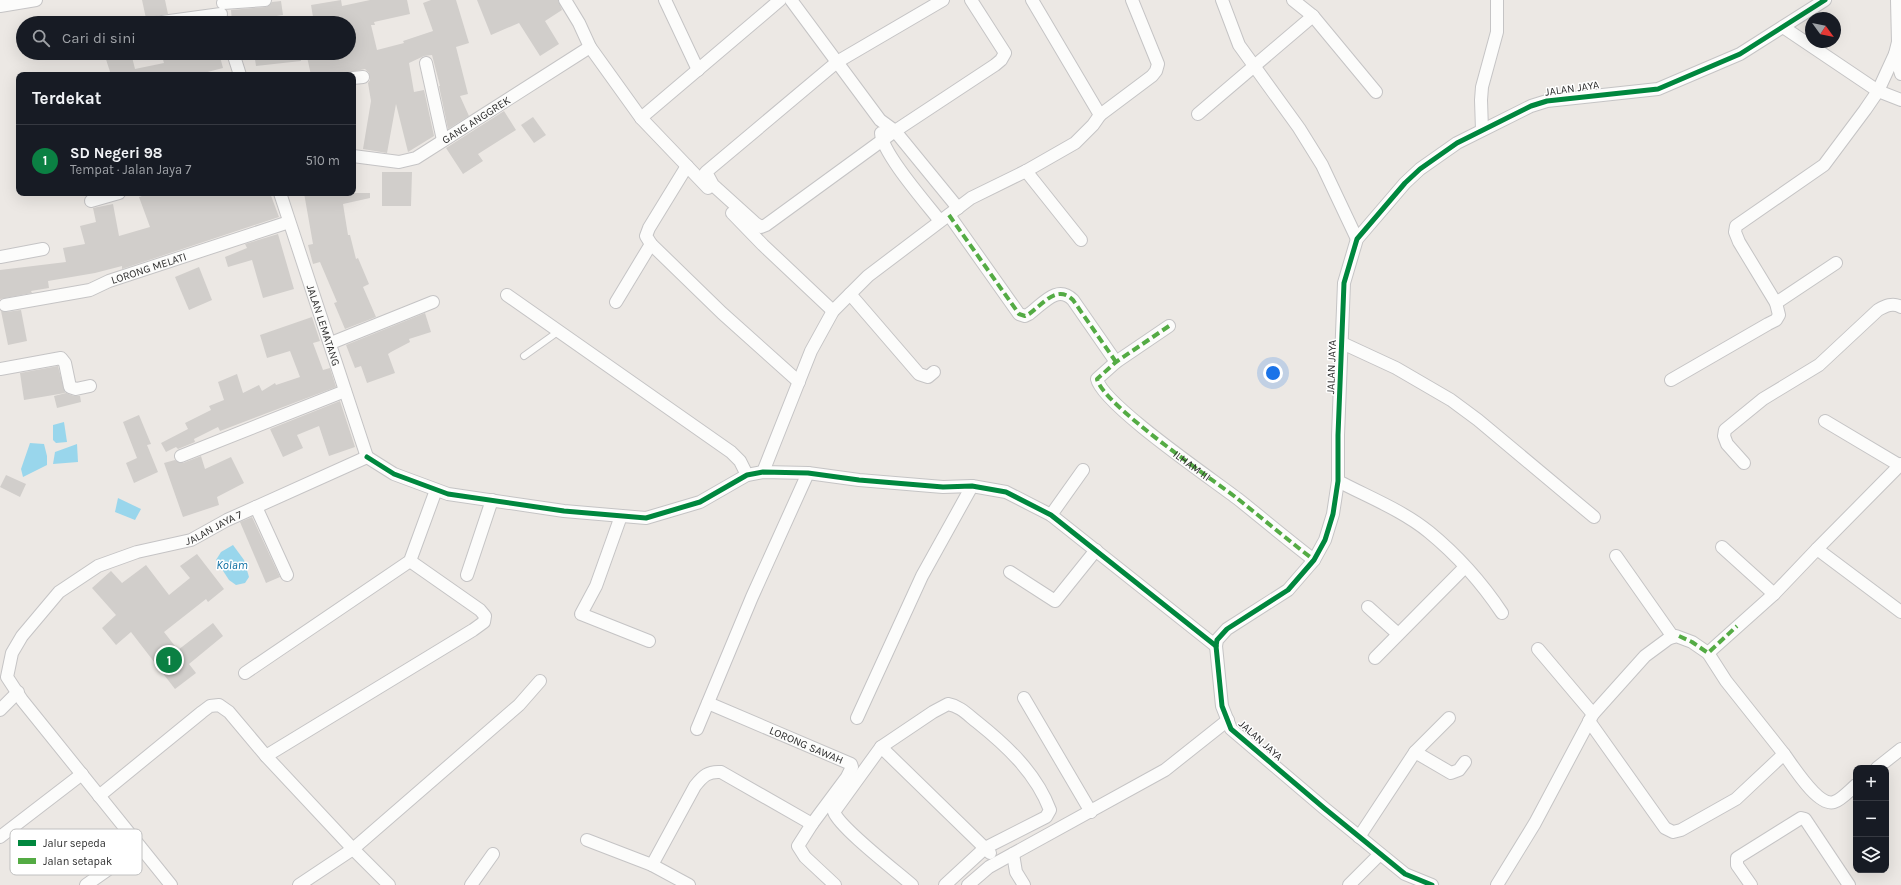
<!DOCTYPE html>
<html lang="id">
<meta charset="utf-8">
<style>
body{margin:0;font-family:Karla,sans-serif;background:#242831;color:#f1f3f6}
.controls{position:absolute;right:12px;bottom:12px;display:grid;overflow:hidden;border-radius:8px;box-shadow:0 4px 16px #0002}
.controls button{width:36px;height:36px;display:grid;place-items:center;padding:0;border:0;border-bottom:1px solid #363941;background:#171b24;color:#f1f3f6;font:20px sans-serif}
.compass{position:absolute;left:1805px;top:12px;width:36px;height:36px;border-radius:50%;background:#171b24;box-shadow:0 4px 16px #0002;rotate:123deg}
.you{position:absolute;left:1273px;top:373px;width:14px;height:14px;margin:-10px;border:3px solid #fff;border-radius:50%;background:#1a73e8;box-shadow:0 0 0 6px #1a73e833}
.badge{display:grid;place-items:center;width:26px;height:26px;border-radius:50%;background:#0b8043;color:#fff;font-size:13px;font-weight:700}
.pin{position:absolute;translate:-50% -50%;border:2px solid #fff;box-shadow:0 1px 4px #0006}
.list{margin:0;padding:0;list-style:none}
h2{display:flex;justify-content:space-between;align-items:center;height:52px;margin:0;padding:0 16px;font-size:17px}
h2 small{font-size:13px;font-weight:400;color:#9ea1a6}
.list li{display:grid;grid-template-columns:26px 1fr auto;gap:12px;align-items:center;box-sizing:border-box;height:72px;padding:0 16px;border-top:1px solid #363941}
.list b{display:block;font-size:15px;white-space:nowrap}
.list p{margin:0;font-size:13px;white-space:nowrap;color:#9ea1a6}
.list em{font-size:13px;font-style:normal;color:#9ea1a6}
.icon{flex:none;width:22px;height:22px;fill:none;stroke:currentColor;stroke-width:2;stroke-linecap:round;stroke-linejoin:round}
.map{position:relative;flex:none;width:1901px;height:885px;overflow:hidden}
.search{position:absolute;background:#171b24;box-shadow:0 4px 16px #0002;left:16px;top:16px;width:340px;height:44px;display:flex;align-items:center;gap:10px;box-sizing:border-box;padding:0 14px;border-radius:22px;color:#9ea1a6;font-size:15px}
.panel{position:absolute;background:#171b24;box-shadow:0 4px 16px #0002;left:16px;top:72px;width:340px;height:124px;border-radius:8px}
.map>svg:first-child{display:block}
.water{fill:#99d6ec}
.building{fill:#d1cecb}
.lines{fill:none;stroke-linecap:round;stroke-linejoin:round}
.service-casing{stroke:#c5c4c5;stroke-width:8}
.minor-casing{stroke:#c5c4c5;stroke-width:14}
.service{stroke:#fcfcfb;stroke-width:6}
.minor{stroke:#fcfcfb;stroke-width:12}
.quiet{stroke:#54ab44;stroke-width:4;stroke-dasharray:8 4;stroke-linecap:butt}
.cycleway-casing{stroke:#fff;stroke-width:8}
.cycleway{stroke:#00873e;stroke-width:5}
.labels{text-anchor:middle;stroke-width:3;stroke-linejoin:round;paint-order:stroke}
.street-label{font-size:11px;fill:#2e2e2e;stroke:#fff}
.water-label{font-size:12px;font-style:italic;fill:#0d6fa3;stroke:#fff}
.key{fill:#fff;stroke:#c0c0c0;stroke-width:1}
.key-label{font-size:11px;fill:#2e2e2e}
</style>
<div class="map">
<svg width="1901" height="885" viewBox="0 0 1901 885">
<rect width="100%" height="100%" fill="#ece8e4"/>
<!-- water -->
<g class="water">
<path d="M64,422L67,442L56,443L53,440V425Z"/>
<path d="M30,443L44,444L47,456V465L23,477L21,469Z"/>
<path d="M77,444L78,462L53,464L55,452Z"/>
<path d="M118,498L141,509L135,520L115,512Z"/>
<path d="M233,545L244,560L249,577L245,583L236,585L229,580L216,560L221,552Z"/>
</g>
<!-- building -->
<g class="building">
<path d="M142,0H165L168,14L151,17L147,23Z"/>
<path d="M341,0L342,6L370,0H407L410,14L374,22L375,25H371L377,50L404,43L403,41L433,31L423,3L431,0H456L469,43L456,47L468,94L460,96L469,116L448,129L439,86H440L432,55L424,56L409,63L414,92L424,90L434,136L408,152L396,104L387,153L363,149L371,101L368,83L370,80L369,73L365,69L337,75H311L307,57L326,53H349V23H314L311,5Z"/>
<path d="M477,0H558L562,10L545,21L559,44L540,56L519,23L491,35Z"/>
<path d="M281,1L283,15L232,23L231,10L266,7L272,2Z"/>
<path d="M104,53H131L135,69L164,63L161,53H182L183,57L199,53H219L223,68L196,75H111Z"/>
<path d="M254,53H300L301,61L256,66Z"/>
<path d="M504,111L516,130L478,154L483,161L463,174L446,148Z"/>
<path d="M533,117L546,135L534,143L521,125Z"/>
<path d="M382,172H412L411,206H382Z"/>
<path d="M151,193H270L279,217L122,269V266L95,273L48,281L49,288L31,291L32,293L0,299V270L66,262L63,248L85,244L80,226L96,222L93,208L113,204L119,236L150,227L139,197Z"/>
<path d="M304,193H370V198L343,204L348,235H350L356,259L358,258L369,284L363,287L376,317L345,329L334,303L337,302L320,262L313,264L308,245L313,244Z"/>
<path d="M278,234L294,289L263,298L252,260L228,267L225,257L247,248L245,244Z"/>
<path d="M199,267L212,300L189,310L175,277Z"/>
<path d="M21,310L27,341L8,345L1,311L6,312Z"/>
<path d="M425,313L431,332L409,339L410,342L391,352L388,354L395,373L367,383L361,366L355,368L346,345Z"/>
<path d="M312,317L320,341L313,343L323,370L330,368L336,387L220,431L218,427L194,439L195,442L178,449L176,447L166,452L161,443L188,429L185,423L211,410L209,406L224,400L218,382L237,374L243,393L259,385L262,391L275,383L276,385L300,377L290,351L267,358L260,335Z"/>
<path d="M58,366L65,393L24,400L20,373Z"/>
<path d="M66,393L74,396H80L81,402L57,408L54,396Z"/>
<path d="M340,401L355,447L329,456L319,426L297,435L303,448L283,457L270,429Z"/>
<path d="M139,415L151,444L147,445L158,472L134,483L126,463L137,458L123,422Z"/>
<path d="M201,456L205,469L231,457L244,483L217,497L219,505L183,517L164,463L175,460L180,463H183Z"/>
<path d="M6,475L26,484L20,497L0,487Z"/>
<path d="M252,517L280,577L266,583L240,522Z"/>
<path d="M197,554L224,589L208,602L206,599L164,632L178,650L213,623L223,636L189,664L196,673L175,689L131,632L116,645L102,628L116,615L92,588L111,571L122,583L146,565L169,595L190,578L180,566Z"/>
</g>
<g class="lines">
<!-- service casing -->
<g class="service-casing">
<path id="service" d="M524,356L559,331"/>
</g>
<!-- minor casing -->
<g class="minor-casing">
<g id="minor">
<path d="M565,0L579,23L590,47L641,118L708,188"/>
<path d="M665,0L698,70"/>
<path d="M791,0L880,120L895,131L958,208"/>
<path d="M943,0L837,62L706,172L713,185L755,223L761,227L766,225L895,131L995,65L1001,60L1005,53L971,0"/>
<path d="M1222,0L1239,45L1299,128L1322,165L1357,239"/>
<path d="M1293,0L1313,16"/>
<path d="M223,3L265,0"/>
<path d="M0,6L36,0"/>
<path d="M155,23L221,14"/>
<path d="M1783,27L1878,91L1901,100"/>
<path d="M233,53L240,75"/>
<path d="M1895,54L1901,74"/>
<path d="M426,63L443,140"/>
<path d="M353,78L363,77"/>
<path d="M1198,114L1313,16L1376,92"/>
<path d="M1100,115L1152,76L1156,71L1158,64L1132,0"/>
<path d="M641,118L780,0"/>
<path d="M1482,130L1481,100L1482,87L1497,32V0"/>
<path d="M881,133C882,153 926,203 940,221"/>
<path id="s1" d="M353,156L399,162L416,158L590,47"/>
<path d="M687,166L649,228L646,236L651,244L722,313L799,382"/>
<path d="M1026,171L1081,240"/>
<path id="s2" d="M280,193L367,457"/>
<path d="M91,201L119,193"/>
<path d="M732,213L763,245L833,311"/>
<path d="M949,215L1019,314L1025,316L1029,314C1043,304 1057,284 1073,300L1116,362"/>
<path d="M0,257L43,249"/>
<path d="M850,294L919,374L928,377L934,372"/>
<path d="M507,295L731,452L740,461L747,475"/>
<path d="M616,302L651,244"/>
<path d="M1776,303L1836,263"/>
<path id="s3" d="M5,305L90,290L109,281L289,222"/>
<path id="s4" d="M1169,326L1116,362L1097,379C1102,404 1212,479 1238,499C1263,519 1288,540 1314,560"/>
<path d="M331,343L433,302"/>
<path d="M1342,343L1396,368L1451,400L1478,420L1594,517"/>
<path d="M0,369L61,358L65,363L70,387L76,389L90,386"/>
<path d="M1671,380L1768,324L1776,320L1779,315L1776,303L1739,242L1735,232L1736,226L1824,165L1865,110L1878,91L1895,54L1898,42L1897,0"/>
<path d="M1825,421L1899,465"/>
<path d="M181,456L345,391"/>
<path d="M367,457L394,474L448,494L564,511L646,518L700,502L747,475L763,472L808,473L859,480L943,487L972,486L1006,492L1051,515L1216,646"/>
<path d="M1744,463L1727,444L1724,436L1725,430L1763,399L1819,365L1878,310C1885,306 1893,302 1901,307"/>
<path d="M763,472L811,351L833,311L868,276L971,198L1026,171L1075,143L1093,125L1100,115L1032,0"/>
<path d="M1338,481C1368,497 1402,510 1429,532C1457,555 1482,583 1502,613"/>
<path d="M256,507L287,575"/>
<path d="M1051,515L1083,470"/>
<path d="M621,516L596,586L581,614L649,641"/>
<path d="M1722,547L1774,594"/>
<path d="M1817,549L1901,464"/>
<path d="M1616,556L1673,637"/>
<path d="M1010,572L1055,601L1096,550"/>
<path d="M467,575L492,500"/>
<path d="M1368,607L1398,634"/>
<path d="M1538,649L1593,714"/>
<path d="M1708,653L1726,681L1784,754"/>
<path d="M1375,658L1465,567"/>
<path d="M245,673L410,561L436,490"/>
<path d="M1024,698L1091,812"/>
<path id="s5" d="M708,703L851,764L852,767L847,777L812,824L798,846L805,857L835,885"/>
<path d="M0,710L18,692"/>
<path d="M857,718L922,576L972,486"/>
<path d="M1589,721L1665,828L1673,832L1681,830L1736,799L1784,754C1793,766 1818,807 1834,802C1841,800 1850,790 1856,785"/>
<path d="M697,729L752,597L808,473"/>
<path d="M881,747L990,853"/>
<path d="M1415,752L1449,718"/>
<path d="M266,756L473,630L484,622L485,616L480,610L410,561"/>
<path d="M1877,768L1901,749"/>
<path d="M99,796L202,712L210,706L219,705L229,712L266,756L353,849L389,885"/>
<path d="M0,837L82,774"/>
<path d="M1359,837L1415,752L1451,773L1459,770L1465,762"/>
<path d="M587,840L652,865L689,885"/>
<path d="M1013,854L1016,872L1024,885"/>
<path d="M652,865L695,786C703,776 708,771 721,772L812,824"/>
<path d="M86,885L140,847"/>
<path id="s6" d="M171,885L22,700L7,677L12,653L22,636L59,592L98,566L137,552L191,540L227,520L367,457"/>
<path d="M299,885L353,849L519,705L540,681"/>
<path d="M471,885L493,854"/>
<path d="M912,885C896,871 840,828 834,812L881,747L933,712L948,704C960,706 968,715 977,722C1007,746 1036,773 1050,810L1046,817L985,848L945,885"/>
<path d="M968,885L989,867L1165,770L1228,720"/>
<path d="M1349,885L1380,854"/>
<path d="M1432,885L1405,874L1324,808L1231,729L1222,706L1216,646L1217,640L1227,629L1288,590L1314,560L1325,540L1333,514L1338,481V435L1344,283L1357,239L1405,183L1420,169L1457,143L1531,106L1547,101L1658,89L1740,54L1825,0"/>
<path d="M1497,885L1535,823L1593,714L1645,656L1668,639L1676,636L1692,642L1708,653L1774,594L1817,549L1901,612"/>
<path d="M1751,885L1737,865V858L1801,818L1805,819L1849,885"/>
</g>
</g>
<!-- service -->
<use href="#service" class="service"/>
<!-- minor -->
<use href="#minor" class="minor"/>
<!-- quiet -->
<g class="quiet">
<path d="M949,215L1019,314L1025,316L1029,314C1043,304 1057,284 1073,300L1116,362"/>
<path d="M1169,326L1116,362L1097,379C1102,404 1212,479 1238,499C1263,519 1288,540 1314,560"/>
<path d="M1679,636L1692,642L1708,653L1737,626"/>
</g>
<!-- cycleway casing -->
<g class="cycleway-casing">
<g id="cycleway">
<path d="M367,457L394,474L448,494L564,511L646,518L700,502L747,475L763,472L808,473L859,480L943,487L972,486L1006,492L1051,515L1216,646"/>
<path d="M1432,885L1405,874L1324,808L1231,729L1222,706L1216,646L1217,640L1227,629L1288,590L1314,560L1325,540L1333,514L1338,481V435L1344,283L1357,239L1405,183L1420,169L1457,143L1531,106L1547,101L1658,89L1740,54L1825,0"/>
</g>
</g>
<!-- cycleway -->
<use href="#cycleway" class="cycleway"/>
</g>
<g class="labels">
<!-- street labels -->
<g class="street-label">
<text transform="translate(1572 88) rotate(-8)" y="4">JALAN JAYA</text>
<text dy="4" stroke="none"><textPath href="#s1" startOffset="135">GANG ANGGREK</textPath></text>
<text dy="4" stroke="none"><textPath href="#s3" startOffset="149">LORONG MELATI</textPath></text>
<text dy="4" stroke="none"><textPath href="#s2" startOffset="139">JALAN LEMATANG</textPath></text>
<text transform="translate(1331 367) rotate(-88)" y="4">JALAN JAYA</text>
<text dy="4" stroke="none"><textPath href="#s4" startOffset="219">ILHAM III</textPath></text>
<text dy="4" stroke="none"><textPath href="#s6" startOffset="536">JALAN JAYA 7</textPath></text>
<text transform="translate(1261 740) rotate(42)" y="4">JALAN JAYA</text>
<text dy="4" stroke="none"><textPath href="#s5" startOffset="107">LORONG SAWAH</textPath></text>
</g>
<!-- water labels -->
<g class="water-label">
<text x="232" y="569">Kolam</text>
</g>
</g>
<!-- legend -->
<rect x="10" y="829" width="132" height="46" rx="6" class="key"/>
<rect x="18" y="840" width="18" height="6" fill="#00873e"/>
<rect x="18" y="858" width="18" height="6" fill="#54ab44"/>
<g class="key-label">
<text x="43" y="847">Jalur sepeda</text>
<text x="43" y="865">Jalan setapak</text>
</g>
</svg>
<div class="controls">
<button>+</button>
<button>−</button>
<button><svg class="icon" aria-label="layers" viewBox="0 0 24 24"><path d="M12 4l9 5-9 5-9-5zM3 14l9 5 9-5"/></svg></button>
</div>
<svg class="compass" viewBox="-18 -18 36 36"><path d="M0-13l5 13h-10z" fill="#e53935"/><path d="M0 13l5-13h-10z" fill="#9ea1a6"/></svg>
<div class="you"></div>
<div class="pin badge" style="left:169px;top:660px">1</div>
<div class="search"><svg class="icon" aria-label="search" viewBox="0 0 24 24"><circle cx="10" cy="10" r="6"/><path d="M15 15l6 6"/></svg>Cari di sini</div>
<section class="panel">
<h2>Terdekat<small></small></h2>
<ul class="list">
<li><span class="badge">1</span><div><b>SD Negeri 98</b><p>Tempat · Jalan Jaya 7</p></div><em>510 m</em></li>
</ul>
</section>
</div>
